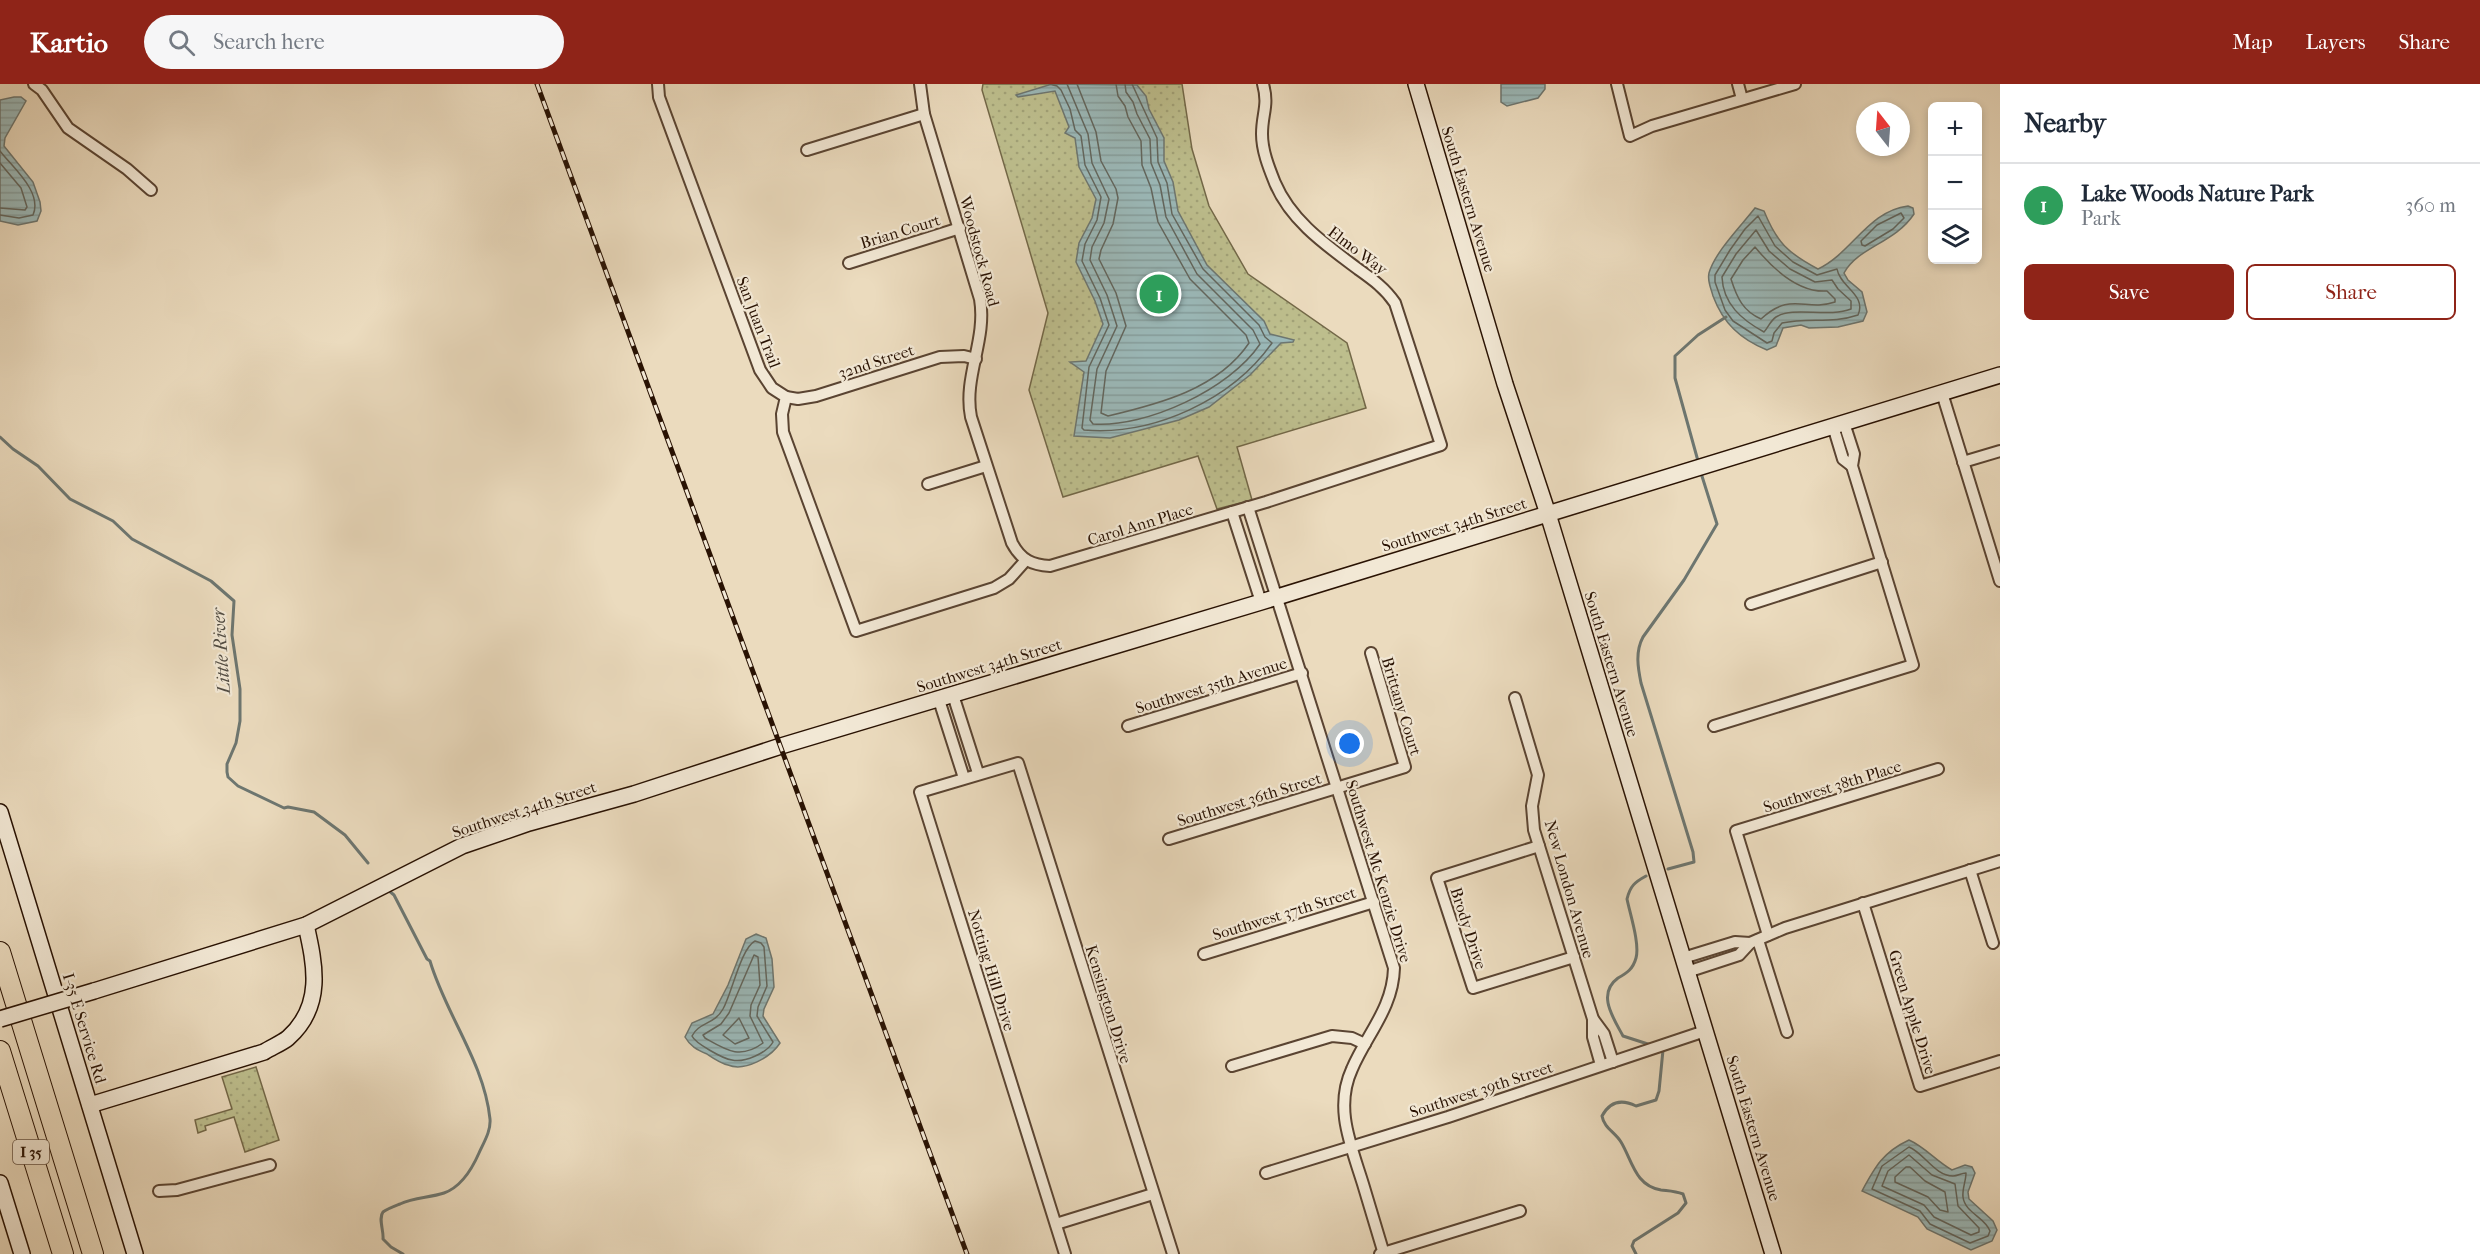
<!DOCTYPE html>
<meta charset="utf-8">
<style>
body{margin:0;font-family:"IM FELL French Canon",serif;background:#f6f6f7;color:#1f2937}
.controls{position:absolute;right:18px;top:18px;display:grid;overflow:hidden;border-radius:9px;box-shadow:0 3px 9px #0003}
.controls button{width:54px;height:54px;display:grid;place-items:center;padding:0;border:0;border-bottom:2px solid #e0e1e3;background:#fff;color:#1f2937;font:30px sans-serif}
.compass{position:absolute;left:1856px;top:18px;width:54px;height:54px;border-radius:50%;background:#fff;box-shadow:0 3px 9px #0003;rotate:343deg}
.you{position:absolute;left:1350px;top:660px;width:21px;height:21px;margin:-15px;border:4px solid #fff;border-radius:50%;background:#1a73e8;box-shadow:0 0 0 9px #1a73e833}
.badge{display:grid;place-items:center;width:39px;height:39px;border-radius:50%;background:#8f2418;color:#fff;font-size:20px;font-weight:700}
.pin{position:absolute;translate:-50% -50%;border:3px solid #fff;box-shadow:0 2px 6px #0006}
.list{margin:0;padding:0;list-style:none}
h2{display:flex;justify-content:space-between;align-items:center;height:78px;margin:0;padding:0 24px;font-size:26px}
h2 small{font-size:20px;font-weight:400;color:#747a83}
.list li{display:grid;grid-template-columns:39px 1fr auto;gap:18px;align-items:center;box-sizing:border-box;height:84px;padding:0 24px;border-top:2px solid #e0e1e3}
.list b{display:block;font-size:22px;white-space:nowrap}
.list p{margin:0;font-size:20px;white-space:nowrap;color:#747a83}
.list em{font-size:20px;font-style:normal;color:#747a83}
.actions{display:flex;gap:12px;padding:18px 24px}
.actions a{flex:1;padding:14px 0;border:2px solid #8f2418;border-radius:9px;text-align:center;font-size:21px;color:#8f2418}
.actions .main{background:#8f2418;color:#fff}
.icon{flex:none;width:33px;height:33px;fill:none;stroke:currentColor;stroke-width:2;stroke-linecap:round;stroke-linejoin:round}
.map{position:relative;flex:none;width:2000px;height:1170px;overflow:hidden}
header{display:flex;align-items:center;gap:36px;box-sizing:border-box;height:84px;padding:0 30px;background:#8f2418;color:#fff}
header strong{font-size:28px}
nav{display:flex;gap:33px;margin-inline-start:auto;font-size:21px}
.search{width:420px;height:54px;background:#f6f6f7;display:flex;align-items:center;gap:15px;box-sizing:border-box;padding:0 21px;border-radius:33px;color:#747a83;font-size:22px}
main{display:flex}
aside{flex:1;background:#fff}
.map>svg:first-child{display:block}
.park{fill:url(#park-dots);stroke:#736848;stroke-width:1.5}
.water{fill:url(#water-rules);stroke:#6d7670;stroke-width:1.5}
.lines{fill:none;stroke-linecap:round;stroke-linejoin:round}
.shore{stroke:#62665e;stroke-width:1.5}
.stream{stroke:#6d7670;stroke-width:3}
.street-casing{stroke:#5a4432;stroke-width:14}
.secondary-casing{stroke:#291203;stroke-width:18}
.highway-casing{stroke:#291203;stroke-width:22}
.street{stroke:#f2e8d5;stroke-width:10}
.secondary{stroke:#f2e8d5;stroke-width:15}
.highway{stroke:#ebdbbe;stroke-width:20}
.rail-casing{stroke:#291203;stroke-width:5}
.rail{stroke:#f2e8d5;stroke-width:3;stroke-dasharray:9;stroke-linecap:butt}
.secondary-bridge-casing{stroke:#291203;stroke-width:18;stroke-linecap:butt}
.secondary-bridge{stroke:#f2e8d5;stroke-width:15}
.labels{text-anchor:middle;stroke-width:4.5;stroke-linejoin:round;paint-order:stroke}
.shield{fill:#f2e8d5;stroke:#655242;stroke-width:1.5}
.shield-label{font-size:15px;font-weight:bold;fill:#291203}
.street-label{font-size:16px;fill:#291203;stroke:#f2e8d5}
.water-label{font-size:18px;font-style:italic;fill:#514c43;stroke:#f2e8d5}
</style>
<header>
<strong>Kartio</strong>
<div class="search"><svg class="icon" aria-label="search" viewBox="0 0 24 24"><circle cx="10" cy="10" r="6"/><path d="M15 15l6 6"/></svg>Search here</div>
<nav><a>Map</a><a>Layers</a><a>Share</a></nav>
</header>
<main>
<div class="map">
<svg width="2000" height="1170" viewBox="0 0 2000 1170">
<defs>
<pattern id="park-dots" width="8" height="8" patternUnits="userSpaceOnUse" patternTransform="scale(1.5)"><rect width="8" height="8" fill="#bdbe8d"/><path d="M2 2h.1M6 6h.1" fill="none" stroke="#a2a278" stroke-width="1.8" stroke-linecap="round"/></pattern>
<pattern id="water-rules" width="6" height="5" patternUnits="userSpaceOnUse" patternTransform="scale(1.5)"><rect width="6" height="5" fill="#9bb9b9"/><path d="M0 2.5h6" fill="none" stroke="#869e9d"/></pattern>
</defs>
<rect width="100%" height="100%" fill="#ebdbbe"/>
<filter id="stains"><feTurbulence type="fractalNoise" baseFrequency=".00333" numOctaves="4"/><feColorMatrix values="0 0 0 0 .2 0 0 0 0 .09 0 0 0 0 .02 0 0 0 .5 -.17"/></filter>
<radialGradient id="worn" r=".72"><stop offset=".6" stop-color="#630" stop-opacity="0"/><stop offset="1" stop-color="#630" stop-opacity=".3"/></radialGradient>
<!-- park -->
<g class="park">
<path d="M983,0H1182L1192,65L1209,122L1248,190L1347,259L1366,324L1237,363L1252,416L1217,425L1198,372L1063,413L1029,306L1048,229L982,6Z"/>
<path d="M256,983L279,1056L245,1068L234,1033L205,1042L206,1046L198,1049L195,1036L232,1025L222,993Z"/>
</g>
<!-- water -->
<g class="water">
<path d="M1052,0L1137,1L1146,12L1149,25L1164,54V77L1173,98L1178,127L1207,181L1264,237L1270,250L1294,256L1293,258L1281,259L1250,291L1209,323L1179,336L1110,354L1074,352L1084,288L1070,278L1086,277L1103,240L1095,217L1076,178L1079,159L1092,134L1096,115L1079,83L1075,54L1065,49L1069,43L1055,7L1018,13L1016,11Z"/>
<path d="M1501,0H1545V5L1538,14L1507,22L1501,18Z"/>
<path d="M14,13H21L26,17L5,54L4,62L33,98L40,118L41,127L37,137L18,141L0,137V16Z"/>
<path d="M1908,122L1913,124L1914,130C1895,159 1858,163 1844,189L1848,196L1862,208L1867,228L1863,237L1838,243L1809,244L1801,241L1783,244L1776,262L1767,266C1740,255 1723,239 1713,212C1711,204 1707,197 1709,189C1715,168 1741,142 1755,124L1764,127C1777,159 1788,169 1818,185C1852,169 1868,127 1908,122Z"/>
<path d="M756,850L766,854L772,875L774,903L764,925L763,932L780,959C771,973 745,988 728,981C720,979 713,974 707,970C697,966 690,962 685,953L692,939L713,930L728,901L746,855Z"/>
<path d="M1909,1056C1925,1063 1936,1077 1952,1086L1965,1081L1972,1083L1975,1089L1968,1108L1969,1115L1993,1137L1997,1146L1992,1157L1971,1166L1927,1145L1918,1133L1862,1107C1875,1083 1883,1068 1909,1056Z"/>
</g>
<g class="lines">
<!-- shore -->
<g class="shore">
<path d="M1049,0L1057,2L1061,6L1070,25L1075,46L1081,52L1085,81L1101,113L1097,136L1085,160L1082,177L1100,214L1109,241L1089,283L1082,344L1084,346C1153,352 1232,316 1272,259L1265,253L1259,241L1203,185L1172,130L1167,99L1158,78L1157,54L1132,0"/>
<path d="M1067,0L1088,50L1092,79L1109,115L1104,139L1092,163L1090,176L1107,211L1117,242L1097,285L1090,336L1093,340C1146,344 1230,305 1260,260L1253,246L1197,190L1166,133L1160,101L1151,79L1150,55L1137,30L1133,18L1126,8L1125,0"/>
<path d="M1077,0L1096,48L1101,77L1116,105L1118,114L1113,140L1101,166L1099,175L1116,209L1126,242L1106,287L1101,329L1108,332C1159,320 1218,305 1249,259L1246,251L1190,195L1158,138L1151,104L1142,81L1141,57L1128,33L1125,22L1118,12L1116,0"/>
<path d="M0,67C12,83 43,108 33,131L19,134L0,131"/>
<path d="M0,79L21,104L27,123L25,126L0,124"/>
<path d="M1901,129L1904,134L1893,145L1865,162L1862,161L1861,157L1877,141Z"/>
<path d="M1758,132L1775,162L1793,178L1817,191L1837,185C1840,203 1867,211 1858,231C1832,240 1808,233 1782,239L1774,249L1772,257L1767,259L1733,237L1725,226L1715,198V191L1730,166L1745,145Z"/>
<path d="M1756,146L1769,167L1790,185L1815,198L1832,196L1838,205L1851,217V225C1828,234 1793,222 1776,233C1770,237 1768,244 1764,248C1742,236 1723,220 1722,193L1736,170Z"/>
<path d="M1755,163C1773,185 1798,209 1827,207L1835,215V218C1805,228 1791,207 1761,235C1743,227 1737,214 1731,195L1743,176Z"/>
<path d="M755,857L761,859L764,863L767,902L758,923L757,932L773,958C767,969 744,979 732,976C723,975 695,959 692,952C699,938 714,941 723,925C732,909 741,864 755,857Z"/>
<path d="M754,871L758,873L760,901L751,921L750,932L763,959C740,976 726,966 705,954L703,951L721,940L729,929Z"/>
<path d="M739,934L749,954L735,960L723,951Z"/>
<path d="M1909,1063C1924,1069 1935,1092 1953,1092C1958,1092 1961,1089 1966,1089C1966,1097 1962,1105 1963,1113C1965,1129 1985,1133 1990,1147L1988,1152L1970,1159L1930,1140L1920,1127L1872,1105L1882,1082Z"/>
<path d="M1909,1071L1932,1091L1955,1100L1958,1122L1979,1144V1148L1971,1151L1934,1133L1924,1121L1882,1102L1888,1087Z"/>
<path d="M1906,1083H1910L1925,1097L1945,1108L1948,1128L1940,1126L1928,1113L1895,1098V1093Z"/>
</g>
<!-- stream -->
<g class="stream">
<path d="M0,353L13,365L38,382L70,415L113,437L132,455L211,497L234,517L232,551L240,605V637L236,659L227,680V688L228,693L238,702L284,724L288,723L314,728L345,751L368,779"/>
<path d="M1698,377L1675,294V272L1698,251L1726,233"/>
<path d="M1668,785L1694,778L1693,768L1641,599C1638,584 1635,568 1643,553L1684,496L1717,440L1701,389"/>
<path d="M1646,792C1635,798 1630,802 1627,815C1630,830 1640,860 1636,874C1633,885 1627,889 1618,894C1596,910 1614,935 1623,952L1651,961"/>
<path d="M388,806L394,811L427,875L430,877C446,931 484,978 490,1035C491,1047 484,1058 479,1069C472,1085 461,1103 444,1109C429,1114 414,1113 400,1120C395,1122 387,1125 383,1128C378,1134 384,1147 383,1155L391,1163L403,1170"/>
<path d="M1636,1170L1632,1162L1634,1157L1678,1129L1686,1119L1683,1110C1675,1107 1669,1107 1661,1106C1635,1102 1632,1076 1621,1058C1615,1048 1604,1044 1602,1032C1610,1017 1622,1015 1636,1022L1656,1016L1659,1007L1663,966"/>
</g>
<!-- street casing -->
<g class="street-casing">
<g id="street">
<path d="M34,0L42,6L68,44L127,85L151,106"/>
<path d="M658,0L659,13L760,286L772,304L786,313L782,330L783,348L856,547L994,504L1009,495L1026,476"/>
<path d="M920,0L924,30L980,215C987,256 963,293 971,333L1012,459C1021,476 1032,481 1050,482L1266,418L1441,361L1395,219C1385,204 1372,195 1358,185C1326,161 1291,137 1275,99C1269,84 1262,67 1262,50C1262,29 1269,22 1263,0"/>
<path d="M1617,0L1630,52L1652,42L1795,0"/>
<path d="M1738,0L1742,15"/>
<path d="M807,66L924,30"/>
<path d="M849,179L960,144"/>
<path d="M1942,309L2000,497"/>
<path d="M786,313L798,315L816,312L940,273L964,272L976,275"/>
<path d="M1833,342L1843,375L1852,382"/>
<path d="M1963,378L2000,367"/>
<path d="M928,400L986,382"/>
<path d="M1248,423L1394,884C1393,924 1367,950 1352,985C1334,1024 1351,1061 1363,1100C1370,1123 1377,1147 1384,1170"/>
<path d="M1232,428L1261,518"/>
<path d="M1751,520L1882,478"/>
<path d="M953,611L978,689"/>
<path d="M1515,614L1538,691L1532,722L1534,746L1593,935L1604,950L1613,978"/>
<path d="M939,616L964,694"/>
<path d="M1128,642L1302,589"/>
<path d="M1714,642L1913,581L1852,382L1854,370L1844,339"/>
<path d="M1169,755L1405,683L1371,569"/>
<path d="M1539,762L1437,794L1473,904L1574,873"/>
<path d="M1970,786L1993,859"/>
<path d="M1863,819L1920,1002L2000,977"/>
<path d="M1768,851L1736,747L1938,685"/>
<path d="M1758,856L1787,948"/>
<path d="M1204,870L1374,818"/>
<path d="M1683,874L1735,858L1750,859"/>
<path d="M1687,888L1739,871L1750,859L1785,844L2000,777"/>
<path d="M1593,935V953L1601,981"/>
<path d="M1232,982L1332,952L1352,954L1365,960"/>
<path d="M1266,1089L1448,1033L1705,947"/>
<path d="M159,1107L177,1106L270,1081"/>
<path d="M1056,1140L1153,1110"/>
<path d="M1065,1170L920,708L1018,679L1173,1170"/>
<path d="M1380,1170L1520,1127"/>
</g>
</g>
<!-- secondary casing -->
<g class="secondary-casing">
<g id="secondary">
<path d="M1416,0L1505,300L1548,430L1773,1170"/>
<path d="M0,728L135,1170"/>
<path d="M94,907L306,841L462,762L529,739L634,710L781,662L1261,518L2000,291"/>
<path d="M90,1021L264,968C272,963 282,959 288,954C324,922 315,881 306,841"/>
<path d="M0,1099L22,1170"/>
</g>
</g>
<!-- highway casing -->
<g class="highway-casing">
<g id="highway">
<path d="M0,868L93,1170"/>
<path d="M0,967L63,1170"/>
</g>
</g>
<!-- street -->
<use href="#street" class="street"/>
<!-- secondary -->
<use href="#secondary" class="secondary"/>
<!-- highway -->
<use href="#highway" class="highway"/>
<!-- rail casing -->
<g class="rail-casing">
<path id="rail" d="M537,0L967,1170"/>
</g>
<!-- rail -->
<use href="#rail" class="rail"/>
<!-- secondary-bridge casing -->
<g class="secondary-bridge-casing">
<path id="secondary-bridge" d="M0,935L94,907"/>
</g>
<!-- secondary-bridge -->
<use href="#secondary-bridge" class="secondary-bridge"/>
</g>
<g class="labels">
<!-- shield labels -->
<rect class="shield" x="13" y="1056" width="36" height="24" rx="4.5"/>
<g class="shield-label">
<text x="31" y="1073">I 35</text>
</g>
<!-- street labels -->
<g class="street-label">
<text transform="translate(1469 115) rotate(73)" y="6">South Eastern Avenue</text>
<text transform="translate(900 147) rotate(-17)" y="6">Brian Court</text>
<text transform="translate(1358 166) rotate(37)" y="6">Elmo Way</text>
<text transform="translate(980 167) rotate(75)" y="6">Woodstock Road</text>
<text transform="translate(759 238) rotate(69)" y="6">San Juan Trail</text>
<text transform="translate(876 277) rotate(-18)" y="6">32nd Street</text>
<text transform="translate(1140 440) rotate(-17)" y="6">Carol Ann Place</text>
<text transform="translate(1454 440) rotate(-17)" y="6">Southwest 34th Street</text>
<text transform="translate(1612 580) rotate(73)" y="6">South Eastern Avenue</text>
<text transform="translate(989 581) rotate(-17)" y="6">Southwest 34th Street</text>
<text transform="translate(1211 601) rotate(-17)" y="6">Southwest 35th Avenue</text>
<text transform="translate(1402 622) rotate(73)" y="6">Brittany Court</text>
<text transform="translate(1832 702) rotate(-17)" y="6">Southwest 38th Place</text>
<text transform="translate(1249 715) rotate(-17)" y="6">Southwest 36th Street</text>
<text transform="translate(524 725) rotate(-18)" y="6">Southwest 34th Street</text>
<text transform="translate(1379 787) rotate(73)" y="6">Southwest Mc Kenzie Drive</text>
<text transform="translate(1570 805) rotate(74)" y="6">New London Avenue</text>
<text transform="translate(1284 829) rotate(-17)" y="6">Southwest 37th Street</text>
<text transform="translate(1469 844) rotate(72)" y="6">Brody Drive</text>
<text transform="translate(992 886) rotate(73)" y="6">Notting Hill Drive</text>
<text transform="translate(1109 920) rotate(73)" y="6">Kensington Drive</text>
<text transform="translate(1913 928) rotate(73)" y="6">Green Apple Drive</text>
<text transform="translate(85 944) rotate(73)" y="6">I-35 E Service Rd</text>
<text transform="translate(1481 1005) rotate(-18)" y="6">Southwest 39th Street</text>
<text transform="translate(1754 1044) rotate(73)" y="6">South Eastern Avenue</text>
</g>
<!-- water labels -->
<g class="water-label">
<text transform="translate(221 567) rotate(-94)" y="6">Little River</text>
</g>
</g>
<rect width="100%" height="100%" filter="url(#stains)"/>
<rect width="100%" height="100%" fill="url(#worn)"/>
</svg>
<div class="controls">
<button>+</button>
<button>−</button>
<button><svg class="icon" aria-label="layers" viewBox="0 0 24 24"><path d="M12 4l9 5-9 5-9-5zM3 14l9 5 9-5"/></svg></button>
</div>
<svg class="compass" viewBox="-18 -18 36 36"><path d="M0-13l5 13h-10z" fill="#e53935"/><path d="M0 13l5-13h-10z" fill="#747a83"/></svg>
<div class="you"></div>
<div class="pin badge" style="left:1159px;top:210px;background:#2e9e5b">1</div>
</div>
<aside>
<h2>Nearby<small></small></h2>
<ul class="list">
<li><span class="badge" style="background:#2e9e5b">1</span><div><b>Lake Woods Nature Park</b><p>Park</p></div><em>360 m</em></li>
</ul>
<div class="actions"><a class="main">Save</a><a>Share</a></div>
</aside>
</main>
